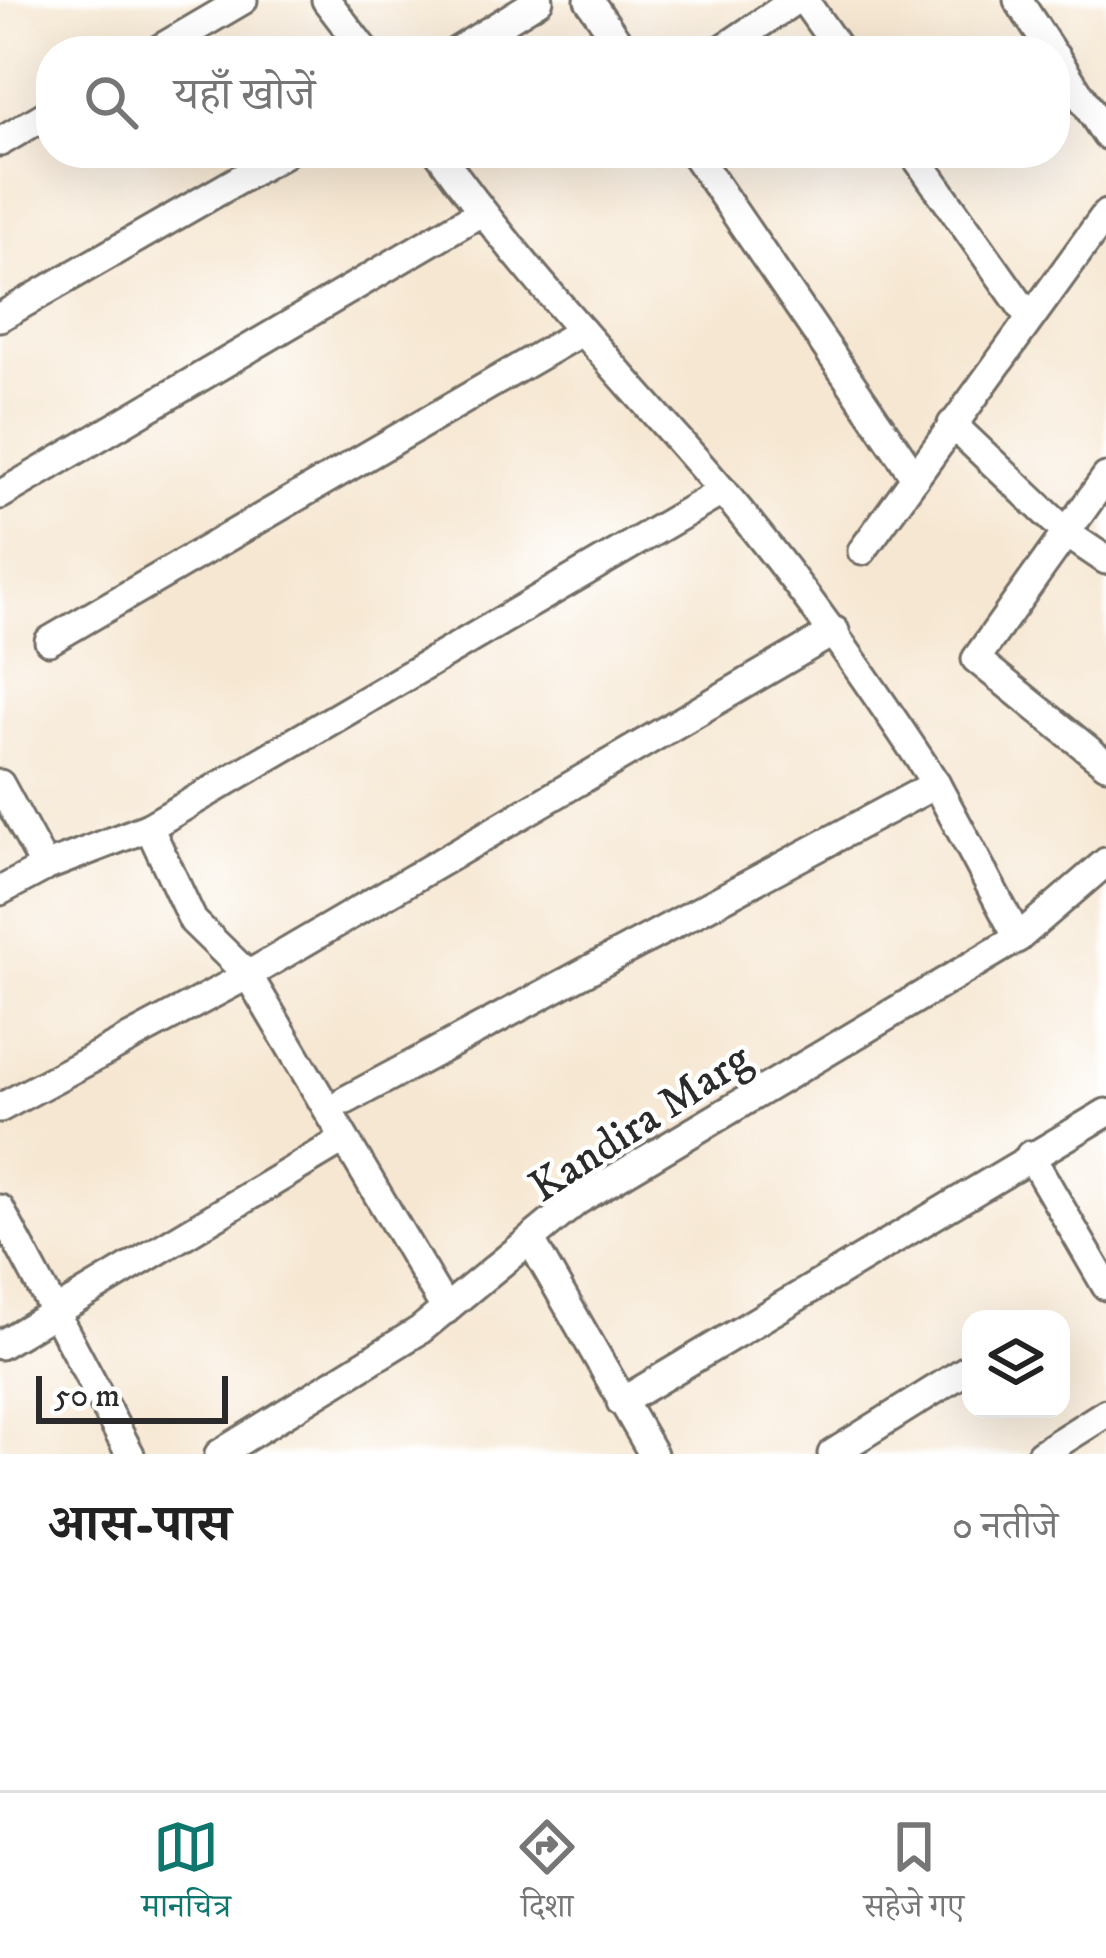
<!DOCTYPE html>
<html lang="hi">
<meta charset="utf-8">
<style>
body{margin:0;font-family:"IM FELL DW Pica","Noto Serif Devanagari",serif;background:#f6f6f6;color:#222}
.controls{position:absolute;right:36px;bottom:36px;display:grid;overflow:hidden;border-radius:24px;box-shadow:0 12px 48px #0002}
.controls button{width:108px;height:108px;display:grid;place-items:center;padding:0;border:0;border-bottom:3px solid #e0e0e0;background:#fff;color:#222;font:60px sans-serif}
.scale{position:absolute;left:36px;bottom:30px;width:192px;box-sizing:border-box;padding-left:12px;border:6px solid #2b2b2b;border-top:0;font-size:33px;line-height:42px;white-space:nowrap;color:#2b2b2b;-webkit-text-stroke:9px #fff;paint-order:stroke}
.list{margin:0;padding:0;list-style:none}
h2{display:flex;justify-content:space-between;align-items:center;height:156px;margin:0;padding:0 48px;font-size:51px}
h2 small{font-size:39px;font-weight:400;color:#767676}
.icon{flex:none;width:66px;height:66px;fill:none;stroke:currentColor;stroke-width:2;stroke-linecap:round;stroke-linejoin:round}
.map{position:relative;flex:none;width:1106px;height:1454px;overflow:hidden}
.search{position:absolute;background:#fff;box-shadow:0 12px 48px #0002;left:36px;right:36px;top:36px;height:132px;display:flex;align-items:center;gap:30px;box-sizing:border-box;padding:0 42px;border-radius:48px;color:#767676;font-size:45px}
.sheet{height:336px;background:#fff}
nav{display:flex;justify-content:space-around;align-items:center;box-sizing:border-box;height:168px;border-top:3px solid #e0e0e0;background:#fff;font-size:33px;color:#767676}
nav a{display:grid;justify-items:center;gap:6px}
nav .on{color:#0f766e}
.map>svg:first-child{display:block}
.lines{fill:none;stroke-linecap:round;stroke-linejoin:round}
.minor-casing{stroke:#726d65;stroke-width:33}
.minor{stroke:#fff;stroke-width:27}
.labels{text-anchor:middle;stroke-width:9;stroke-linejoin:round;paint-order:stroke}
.street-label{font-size:45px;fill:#2b2b2b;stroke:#fff}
</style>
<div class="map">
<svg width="1106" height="1454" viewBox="0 0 1106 1454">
<rect width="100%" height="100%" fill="#fff"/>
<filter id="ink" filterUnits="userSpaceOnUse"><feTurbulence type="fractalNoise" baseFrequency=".00833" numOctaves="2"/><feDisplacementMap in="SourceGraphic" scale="24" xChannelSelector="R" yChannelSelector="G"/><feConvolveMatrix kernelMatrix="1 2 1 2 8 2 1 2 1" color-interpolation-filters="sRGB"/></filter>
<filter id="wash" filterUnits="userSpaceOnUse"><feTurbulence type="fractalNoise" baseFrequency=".004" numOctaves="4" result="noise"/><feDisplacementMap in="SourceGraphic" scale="48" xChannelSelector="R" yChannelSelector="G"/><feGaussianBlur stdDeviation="2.7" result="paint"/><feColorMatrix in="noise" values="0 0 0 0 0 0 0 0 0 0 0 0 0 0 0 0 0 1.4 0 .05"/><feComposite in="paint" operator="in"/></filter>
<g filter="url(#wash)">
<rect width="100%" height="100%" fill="#f6e7d2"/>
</g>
<g filter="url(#ink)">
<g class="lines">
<!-- minor casing -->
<g class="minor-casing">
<g id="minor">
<path d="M326,0L365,51"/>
<path d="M589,0L624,51"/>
<path d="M804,0L840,51"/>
<path d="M1018,0L1051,51"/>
<path d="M156,51L243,0"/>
<path d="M457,51L539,0"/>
<path d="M720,51L795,0"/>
<path d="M1055,56L1106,135"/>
<path d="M0,142L51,112"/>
<path d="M694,153L915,477"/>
<path d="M913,153L1029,317"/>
<path d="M0,317L285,153"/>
<path d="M952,424L1069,535L1106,560"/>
<path d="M1106,477L976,659L1106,764"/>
<path d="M0,495L481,212"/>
<path d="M862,551L1106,214"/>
<path d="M49,641L582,331"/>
<path d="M0,784L45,867"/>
<path d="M936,784L1018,938"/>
<path d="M149,827L193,921L248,975L446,1310"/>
<path d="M0,891L45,867L149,827L723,491"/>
<path d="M346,1100L936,784C869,682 800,582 721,489C626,378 524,273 439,153"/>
<path d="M0,1108L248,975L835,631"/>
<path d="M1030,1155L1106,1286"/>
<path d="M0,1209L130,1454"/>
<path d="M531,1241L653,1454"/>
<path d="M0,1345L343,1140"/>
<path d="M621,1402L1106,1113"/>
<path d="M219,1454L420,1330L577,1201L1018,938L1106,862"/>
<path d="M832,1454L971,1367"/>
<path d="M1041,1454L1106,1413"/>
</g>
</g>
<!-- minor -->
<use href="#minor" class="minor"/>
</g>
</g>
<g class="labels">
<!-- street labels -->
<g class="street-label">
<text transform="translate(639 1121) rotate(-33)" y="16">Kandira Marg</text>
</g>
</g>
</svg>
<div class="controls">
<button><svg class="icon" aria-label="layers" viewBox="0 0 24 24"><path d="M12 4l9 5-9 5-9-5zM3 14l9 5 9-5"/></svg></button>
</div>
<div class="scale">50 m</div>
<div class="search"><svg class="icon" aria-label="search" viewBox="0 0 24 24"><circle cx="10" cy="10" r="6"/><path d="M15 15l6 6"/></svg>यहाँ खोजें</div>
</div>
<section class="sheet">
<h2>आस-पास<small>0 नतीजे</small></h2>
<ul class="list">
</ul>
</section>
<nav>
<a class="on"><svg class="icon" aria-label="map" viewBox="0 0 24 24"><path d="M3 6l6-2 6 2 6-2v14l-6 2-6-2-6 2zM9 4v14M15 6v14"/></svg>मानचित्र</a>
<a><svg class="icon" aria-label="directions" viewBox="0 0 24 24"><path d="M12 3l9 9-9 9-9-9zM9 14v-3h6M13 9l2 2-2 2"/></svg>दिशा</a>
<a><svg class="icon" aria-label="saved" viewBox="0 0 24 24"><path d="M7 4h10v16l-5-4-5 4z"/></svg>सहेजे गए</a>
</nav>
